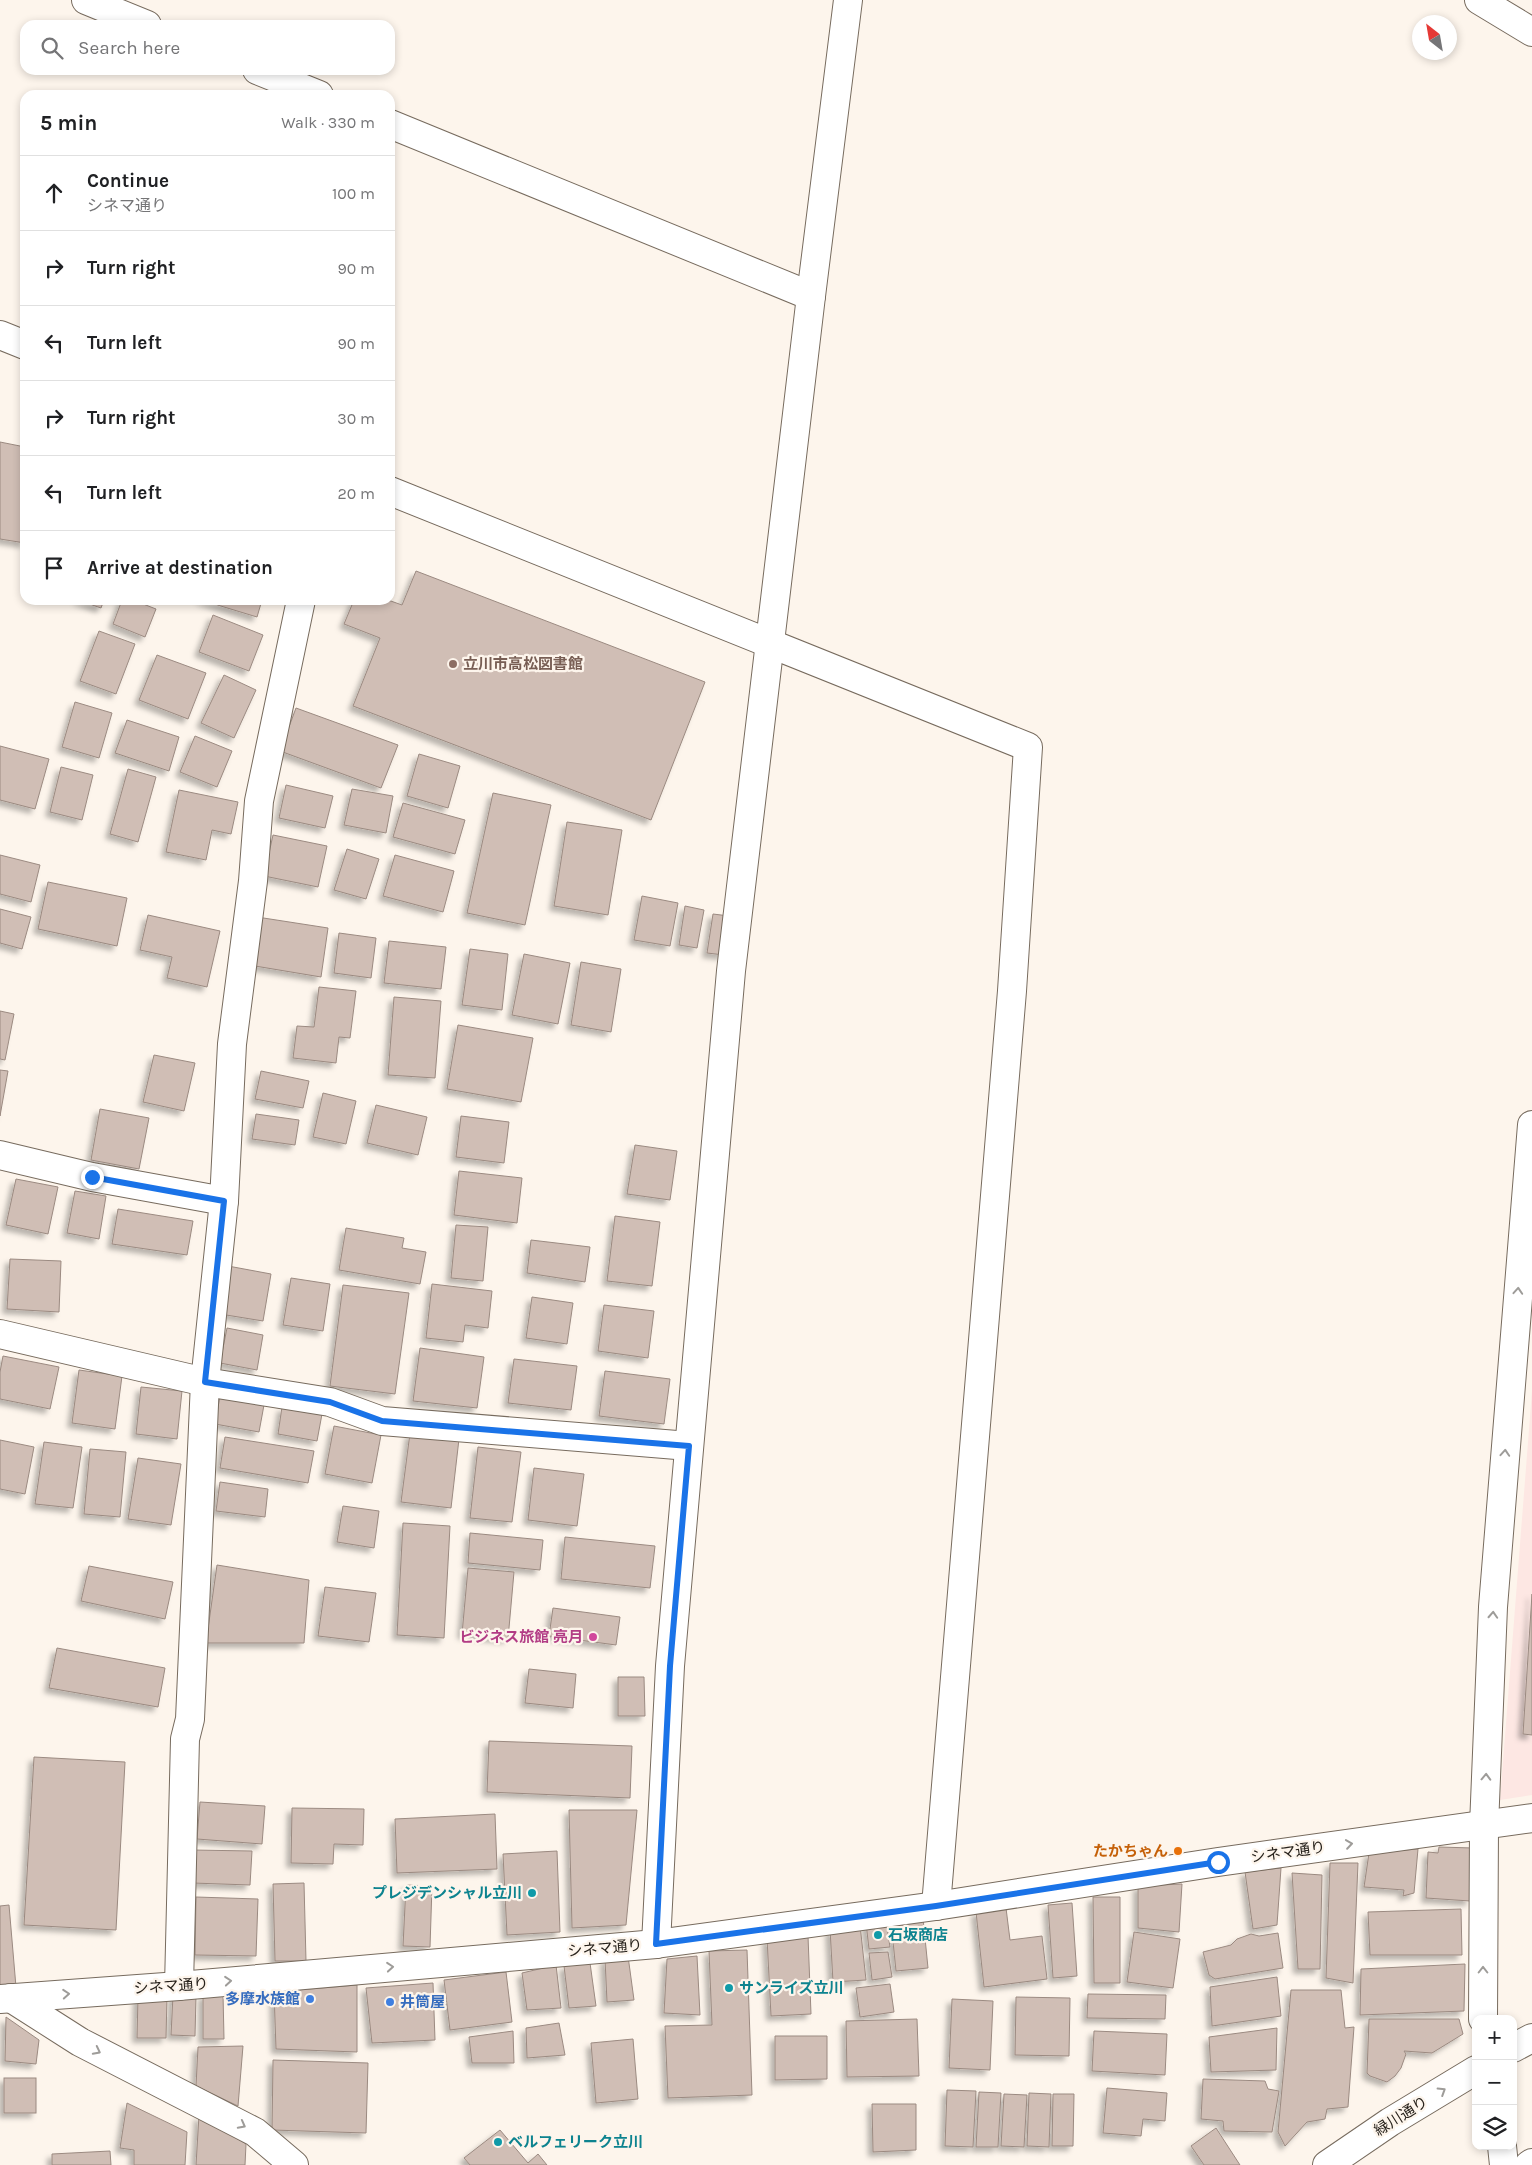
<!DOCTYPE html>
<meta charset="utf-8">
<style>
body{margin:0;font-family:Karla,"Noto Sans JP",sans-serif;background:#f2f2f2;color:#202124}
.controls{position:absolute;right:15px;bottom:15px;display:grid;overflow:hidden;border-radius:10px;box-shadow:0 2px 8px #0003}
.controls button{width:45px;height:45px;display:grid;place-items:center;padding:0;border:0;border-bottom:1px solid #e0e0e0;background:#fff;color:#202124;font:25px sans-serif}
.compass{position:absolute;left:1412px;top:15px;width:45px;height:45px;border-radius:50%;background:#fff;box-shadow:0 2px 8px #0003;rotate:329deg}
.stop{position:absolute;width:15px;height:15px;margin:-11px;border:4px solid #1a73e8;border-radius:50%;background:#fff}
.stop.end{background:#1a73e8;border-color:#fff;box-shadow:0 1px 5px #0008}
.list{margin:0;padding:0;list-style:none}
h2{display:flex;justify-content:space-between;align-items:center;height:65px;margin:0;padding:0 20px;font-size:21px}
h2 small{font-size:16px;font-weight:400;color:#757577}
.list li{display:grid;grid-template-columns:32px 1fr auto;gap:15px;align-items:center;box-sizing:border-box;height:75px;padding:0 20px;border-top:1px solid #e0e0e0}
.list b{display:block;font-size:19px;white-space:nowrap}
.list p{margin:0;font-size:16px;white-space:nowrap;color:#757577}
.list em{font-size:16px;font-style:normal;color:#757577}
.icon{flex:none;width:28px;height:28px;fill:none;stroke:currentColor;stroke-width:2;stroke-linecap:round;stroke-linejoin:round}
.map{position:relative;flex:none;width:1532px;height:2165px;overflow:hidden}
.search{position:absolute;background:#fff;box-shadow:0 2px 8px #0003;left:20px;top:20px;width:375px;height:55px;display:flex;align-items:center;gap:12px;box-sizing:border-box;padding:0 18px;border-radius:15px;color:#757577;font-size:19px}
.panel{position:absolute;background:#fff;box-shadow:0 2px 8px #0003;left:20px;top:90px;width:375px;height:515px;border-radius:15px}
.map>svg:first-child{display:block}
.education{fill:#fde7e3}
.building{fill:#d0beb5;stroke:#9b8a81;filter:url(#shadow)}
.lines{fill:none;stroke-linecap:round;stroke-linejoin:round}
.minor-casing{stroke:#776b5e;stroke-width:30}
.tertiary-casing{stroke:#776b5e;stroke-width:30}
.minor{stroke:#fff;stroke-width:28}
.tertiary{stroke:#fff;stroke-width:28}
.oneway{stroke:#9e9c99}
.route{stroke:#1a73e8;stroke-width:6}
.education-dot{fill:#8d6e63;stroke:#fdf5ec;stroke-width:2}
.hotel-dot{fill:#d1479c;stroke:#fdf5ec;stroke-width:2}
.food-dot{fill:#e8710a;stroke:#fdf5ec;stroke-width:2}
.culture-dot{fill:#0f9aa8;stroke:#fdf5ec;stroke-width:2}
.shop-dot{fill:#3f7fe0;stroke:#fdf5ec;stroke-width:2}
.labels{text-anchor:middle;stroke-width:4.5;stroke-linejoin:round;paint-order:stroke}
.education-label{font-size:15px;font-weight:bold;fill:#785e54;stroke:#fdf5ec;text-anchor:start}
.hotel-label{font-size:15px;font-weight:bold;fill:#b23c85;stroke:#fdf5ec;text-anchor:end}
.food-label{font-size:15px;font-weight:bold;fill:#c56008;stroke:#fdf5ec;text-anchor:end}
.street-label{font-size:15px;fill:#27221c;stroke:#fdf5ec}
.culture-label{font-size:15px;font-weight:bold;fill:#0d838f;stroke:#fdf5ec;text-anchor:start}
.shop-label{font-size:15px;font-weight:bold;fill:#366cbe;stroke:#fdf5ec;text-anchor:end}
</style>
<div class="map">
<svg width="1532" height="2165" viewBox="0 0 1532 2165">
<defs>
<filter id="shadow"><feDropShadow dx="-4.5" dy="4.5" stdDeviation="2.5" flood-color="#0004"/></filter>
</defs>
<rect width="100%" height="100%" fill="#fdf5ec"/>
<!-- education -->
<path class="education" d="M1532,1391V1795L1500,1800Z"/>
<!-- building -->
<g class="building">
<path d="M0,442L25,447V543L0,539Z"/>
<path d="M416,571L705,682L651,820L353,706L380,638L344,624L354,600H388L402,605Z"/>
<path d="M78,600H104L101,608Z"/>
<path d="M122,600H133L156,609L145,637L113,624Z"/>
<path d="M201,600H262L257,617Z"/>
<path d="M213,615L263,635L249,671L199,652Z"/>
<path d="M99,631L135,644L116,694L80,681Z"/>
<path d="M157,655L206,673L188,719L139,700Z"/>
<path d="M224,675L256,690L234,738L201,723Z"/>
<path d="M75,702L112,713L99,758L62,747Z"/>
<path d="M296,708L398,745L381,788L280,751Z"/>
<path d="M127,720L179,737L169,771L115,753Z"/>
<path d="M195,736L232,751L217,787L180,772Z"/>
<path d="M0,746L49,759L35,809L0,800Z"/>
<path d="M419,754L460,766L448,808L407,796Z"/>
<path d="M61,767L93,775L82,820L50,812Z"/>
<path d="M128,769L156,777L138,842L110,834Z"/>
<path d="M286,785L333,796L325,828L279,818Z"/>
<path d="M352,789L393,796L386,833L344,825Z"/>
<path d="M179,790L238,802L231,834L212,830L206,860L166,852Z"/>
<path d="M493,793L551,805L525,925L467,913Z"/>
<path d="M403,803L465,820L455,854L393,837Z"/>
<path d="M567,822L622,830L608,915L554,906Z"/>
<path d="M273,835L327,846L318,887L264,876Z"/>
<path d="M347,849L379,859L366,899L334,890Z"/>
<path d="M0,855L40,865L31,902L0,894Z"/>
<path d="M395,855L454,871L443,912L383,896Z"/>
<path d="M48,882L127,898L117,946L38,929Z"/>
<path d="M642,896L678,903L670,946L634,940Z"/>
<path d="M685,906L704,910L697,948L679,945Z"/>
<path d="M0,909L31,917L22,949L0,943Z"/>
<path d="M713,914L729,916L724,955L707,953Z"/>
<path d="M148,915L220,931L207,987L167,978L172,957L140,950Z"/>
<path d="M257,917L328,928L321,977L249,965Z"/>
<path d="M339,933L376,938L371,978L334,973Z"/>
<path d="M389,941L446,947L441,989L384,983Z"/>
<path d="M470,949L508,954L502,1010L462,1005Z"/>
<path d="M524,954L570,963L558,1024L512,1015Z"/>
<path d="M581,962L621,969L611,1032L571,1025Z"/>
<path d="M319,987L356,991L350,1038L339,1037L336,1063L293,1058L297,1026L314,1027Z"/>
<path d="M394,997L441,1001L435,1078L388,1075Z"/>
<path d="M0,1011L14,1014L5,1060L0,1059Z"/>
<path d="M458,1025L533,1038L521,1102L447,1089Z"/>
<path d="M154,1055L195,1063L184,1111L143,1102Z"/>
<path d="M0,1070L8,1071L0,1116Z"/>
<path d="M261,1071L309,1081L303,1108L255,1099Z"/>
<path d="M323,1093L356,1101L346,1144L313,1137Z"/>
<path d="M376,1105L427,1117L418,1155L367,1143Z"/>
<path d="M100,1109L149,1118L139,1169L91,1160Z"/>
<path d="M256,1114L299,1120L295,1145L252,1139Z"/>
<path d="M461,1116L509,1122L504,1163L456,1157Z"/>
<path d="M635,1145L677,1151L670,1200L627,1194Z"/>
<path d="M459,1171L522,1178L517,1223L454,1215Z"/>
<path d="M16,1179L58,1187L48,1234L6,1225Z"/>
<path d="M75,1191L106,1196L99,1239L67,1233Z"/>
<path d="M118,1209L193,1221L187,1255L112,1244Z"/>
<path d="M615,1216L660,1222L652,1286L607,1281Z"/>
<path d="M456,1225L488,1227L483,1281L451,1278Z"/>
<path d="M346,1228L404,1238L402,1248L426,1252L420,1284L339,1270Z"/>
<path d="M531,1240L590,1247L585,1282L527,1273Z"/>
<path d="M10,1259L61,1261L59,1312L7,1309Z"/>
<path d="M228,1266L271,1274L263,1321L220,1314Z"/>
<path d="M291,1278L330,1284L323,1331L283,1325Z"/>
<path d="M432,1284L492,1291L488,1328L465,1325L463,1342L426,1338Z"/>
<path d="M343,1285L409,1293L395,1394L330,1386Z"/>
<path d="M532,1297L573,1303L567,1344L526,1338Z"/>
<path d="M604,1305L654,1311L648,1358L598,1351Z"/>
<path d="M227,1328L263,1335L257,1370L220,1363Z"/>
<path d="M420,1348L484,1357L477,1408L413,1401Z"/>
<path d="M3,1356L59,1367L50,1409L0,1399V1372Z"/>
<path d="M514,1359L577,1366L571,1410L508,1403Z"/>
<path d="M79,1370L122,1376L115,1429L72,1423Z"/>
<path d="M605,1371L670,1379L664,1424L599,1416Z"/>
<path d="M141,1387L182,1391L177,1439L136,1434Z"/>
<path d="M220,1396L264,1405L259,1432L215,1424Z"/>
<path d="M282,1407L322,1414L317,1441L278,1434Z"/>
<path d="M334,1426L381,1435L372,1483L325,1474Z"/>
<path d="M410,1433L459,1439L451,1508L401,1502Z"/>
<path d="M225,1437L314,1451L308,1483L220,1468Z"/>
<path d="M0,1440L34,1447L25,1494L0,1489Z"/>
<path d="M44,1442L82,1447L73,1508L35,1504Z"/>
<path d="M478,1447L521,1452L512,1522L470,1518Z"/>
<path d="M90,1449L126,1452L120,1517L84,1514Z"/>
<path d="M138,1458L181,1464L171,1525L128,1519Z"/>
<path d="M534,1468L584,1474L577,1526L528,1520Z"/>
<path d="M220,1482L268,1489L265,1517L216,1511Z"/>
<path d="M343,1506L379,1511L374,1548L337,1542Z"/>
<path d="M403,1523L450,1526L444,1638L397,1635Z"/>
<path d="M470,1533L543,1540L540,1570L468,1563Z"/>
<path d="M565,1537L655,1546L650,1588L561,1579Z"/>
<path d="M217,1565L309,1580L304,1643H206Z"/>
<path d="M89,1566L173,1582L165,1619L81,1601Z"/>
<path d="M468,1568L514,1572L508,1639L462,1634Z"/>
<path d="M325,1587L376,1593L369,1642L318,1636Z"/>
<path d="M1532,1594V1735L1523,1734Z"/>
<path d="M553,1608L620,1617L616,1645L549,1636Z"/>
<path d="M57,1648L165,1668L158,1707L49,1688Z"/>
<path d="M529,1669L576,1674L573,1708L525,1703Z"/>
<path d="M618,1677H644L645,1716H618Z"/>
<path d="M489,1741L632,1746L630,1798L487,1792Z"/>
<path d="M34,1757L125,1762L116,1930L24,1925Z"/>
<path d="M200,1802L265,1806L262,1844L197,1839Z"/>
<path d="M292,1808L364,1809L363,1845L334,1844L333,1864L291,1863Z"/>
<path d="M569,1810H637L626,1925L572,1928Z"/>
<path d="M495,1814L497,1869L397,1873L395,1819Z"/>
<path d="M1439,1847L1473,1848L1470,1901L1426,1898L1428,1852L1438,1853Z"/>
<path d="M1418,1849L1414,1893L1403,1896L1404,1890L1364,1887L1369,1853Z"/>
<path d="M193,1850L252,1851L250,1885L192,1883Z"/>
<path d="M557,1851L560,1932L507,1935L503,1854Z"/>
<path d="M1330,1863H1358L1353,1983L1326,1978Z"/>
<path d="M1281,1868L1277,1925L1253,1929L1245,1872Z"/>
<path d="M1292,1873L1322,1875L1320,1969H1298Z"/>
<path d="M304,1883L306,1961H275L273,1884Z"/>
<path d="M1182,1884L1179,1932L1138,1928V1886Z"/>
<path d="M406,1885L432,1886L430,1947L403,1946Z"/>
<path d="M196,1897L258,1899L256,1956L195,1955Z"/>
<path d="M1093,1897H1120V1983H1094Z"/>
<path d="M1072,1903L1077,1976L1053,1978L1048,1905Z"/>
<path d="M9,1905L16,1987L0,1988V1906Z"/>
<path d="M1006,1908L1010,1940L1042,1936L1047,1979L984,1987L976,1912Z"/>
<path d="M1461,1909L1462,1955H1370L1368,1912Z"/>
<path d="M923,1918L928,1968L896,1971L891,1922Z"/>
<path d="M886,1921L890,1947L869,1949L866,1923Z"/>
<path d="M860,1925L866,1980L833,1982L830,1929Z"/>
<path d="M1134,1932L1180,1939L1173,1988L1127,1982Z"/>
<path d="M1278,1933L1283,1968L1215,1979L1209,1975L1203,1952L1231,1945L1237,1939L1251,1934L1259,1936Z"/>
<path d="M808,1936L811,2014L771,2016L767,1938Z"/>
<path d="M747,1950L752,2095L668,2098L665,2026L712,2025L709,1951Z"/>
<path d="M888,1952L892,1977L872,1980L869,1953Z"/>
<path d="M628,1956L634,2000L607,2002L605,1959Z"/>
<path d="M697,1956L700,2015L664,2013L667,1959Z"/>
<path d="M590,1963L596,2006L569,2008L564,1966Z"/>
<path d="M1465,1964L1464,2011L1360,2015L1361,1969Z"/>
<path d="M556,1965L561,2008L527,2010L522,1973Z"/>
<path d="M506,1972L512,2022L450,2030L444,1980Z"/>
<path d="M1277,1977L1281,2016L1212,2026L1210,1987Z"/>
<path d="M433,1983L435,2040L372,2043L366,1988Z"/>
<path d="M890,1984L894,2012L860,2017L856,1988Z"/>
<path d="M357,1985V2052L276,2049L274,1992Z"/>
<path d="M1291,1990H1341L1345,2028L1354,2027L1348,2107L1327,2109L1325,2119L1307,2122L1285,2146L1278,2132Z"/>
<path d="M223,1994L224,2039H203V1995Z"/>
<path d="M1088,1994L1166,1995L1165,2019L1087,2018Z"/>
<path d="M173,1995L196,1996L195,2036L171,2035Z"/>
<path d="M138,1996L167,1997L166,2038H137Z"/>
<path d="M1016,1997L1070,1998L1069,2056L1015,2055Z"/>
<path d="M952,1999L993,2001L990,2070L949,2068Z"/>
<path d="M6,2017L39,2040L36,2064L5,2061Z"/>
<path d="M917,2019L919,2076L847,2077L846,2021Z"/>
<path d="M1369,2019H1459L1463,2034L1432,2053L1404,2051L1406,2054L1401,2068L1395,2076L1387,2082L1370,2076L1367,2073Z"/>
<path d="M559,2023L565,2055L527,2058L526,2028Z"/>
<path d="M1277,2028L1276,2070L1211,2072L1209,2037Z"/>
<path d="M513,2031L514,2063H472L469,2037Z"/>
<path d="M1094,2031L1167,2034L1165,2075L1092,2071Z"/>
<path d="M775,2036H827V2079L775,2080Z"/>
<path d="M633,2039L638,2099L596,2103L591,2043Z"/>
<path d="M243,2046L238,2106L196,2086L198,2047Z"/>
<path d="M273,2060L368,2063L366,2133L272,2130Z"/>
<rect x="4" y="2078" width="32" height="35"/>
<path d="M1203,2079L1265,2081L1268,2089L1279,2091L1272,2132L1224,2131L1223,2121L1201,2119Z"/>
<path d="M1107,2088L1167,2093L1165,2121L1143,2119L1141,2136L1103,2133Z"/>
<path d="M947,2090L976,2091L973,2147L945,2146Z"/>
<path d="M979,2092L1001,2093L998,2147H976Z"/>
<path d="M1029,2093L1051,2094L1049,2147L1027,2146Z"/>
<path d="M1004,2094L1027,2095L1024,2147L1001,2146Z"/>
<path d="M1053,2094H1074L1073,2146H1052Z"/>
<path d="M127,2103L187,2132L185,2165H134V2150L120,2148Z"/>
<path d="M872,2104H916V2150L873,2152Z"/>
<path d="M199,2115L246,2144L245,2165H196Z"/>
<path d="M1216,2128L1240,2165H1204L1191,2146Z"/>
<path d="M500,2130L528,2163L538,2154L547,2165H470L464,2158Z"/>
<path d="M110,2151L111,2165H52V2154Z"/>
</g>
<g class="lines">
<!-- minor casing -->
<g class="minor-casing">
<g id="minor">
<path d="M86,0L147,25"/>
<path d="M1479,0L1532,32"/>
<path d="M257,70L319,95"/>
<path d="M390,124L811,296"/>
<path d="M0,335L25,345"/>
<path d="M390,491L1028,747L1012,991L936,1906"/>
<path d="M0,1155L92,1177L224,1201"/>
<path d="M0,1334L205,1382L330,1402L382,1421L689,1446"/>
<path d="M656,1944L670,1666L731,971L811,296L848,0"/>
<path d="M179,1986L185,1739L190,1719L205,1382L224,1201L232,1044L253,881L259,801L301,600"/>
<path d="M11,1998L80,2042L255,2132L294,2165"/>
<path d="M0,1999L179,1986L656,1944L936,1906L1218,1862L1532,1818"/>
<path d="M1483,2019L1484,1826L1493,1607L1532,1125"/>
<path d="M1502,2146L1504,2165"/>
</g>
</g>
<!-- tertiary casing -->
<g class="tertiary-casing">
<g id="tertiary">
<path d="M1513,2048L1532,2038"/>
<path d="M1327,2165L1390,2122L1476,2070"/>
<path d="M1529,2165L1532,2163"/>
</g>
</g>
<!-- minor -->
<use href="#minor" class="minor"/>
<!-- tertiary -->
<use href="#tertiary" class="tertiary"/>
</g>
<!-- one-way arrows -->
<defs><path id="oneway-chevron" d="M-2-3.5L2.5 0L-2 3.5" fill="none" stroke-width="1.6" stroke-linecap="round" stroke-linejoin="round" transform="scale(1.25)"/></defs>
<g class="oneway">
<use href="#oneway-chevron" transform="translate(1518 1291) rotate(-86)"/>
<use href="#oneway-chevron" transform="translate(1505 1453) rotate(-86)"/>
<use href="#oneway-chevron" transform="translate(1493 1615) rotate(-87)"/>
<use href="#oneway-chevron" transform="translate(1486 1777) rotate(-88)"/>
<use href="#oneway-chevron" transform="translate(1349 1844) rotate(-8)"/>
<use href="#oneway-chevron" transform="translate(390 1967) rotate(-5)"/>
<use href="#oneway-chevron" transform="translate(1483 1970) rotate(-90)"/>
<use href="#oneway-chevron" transform="translate(228 1981) rotate(-5)"/>
<use href="#oneway-chevron" transform="translate(66 1994) rotate(-4)"/>
<use href="#oneway-chevron" transform="translate(97 2051) rotate(27)"/>
<use href="#oneway-chevron" transform="translate(1442 2091) rotate(-32)"/>
<use href="#oneway-chevron" transform="translate(242 2125) rotate(28)"/>
</g>
<g class="lines">
<!-- route -->
<path class="route" d="M92,1177L224,1201L205,1382L330,1402L382,1421L689,1446L670,1666L656,1944L936,1906L1218,1862"/>
</g>
<!-- markers -->
<circle class="education-dot" cx="453" cy="664" r="5"/>
<circle class="hotel-dot" cx="593" cy="1637" r="5"/>
<circle class="food-dot" cx="1178" cy="1851" r="5"/>
<g class="culture-dot">
<circle cx="532" cy="1893" r="5"/>
<circle cx="878" cy="1935" r="5"/>
<circle cx="729" cy="1988" r="5"/>
<circle cx="498" cy="2142" r="5"/>
</g>
<g class="shop-dot">
<circle cx="310" cy="1999" r="5"/>
<circle cx="390" cy="2002" r="5"/>
</g>
<g class="labels">
<!-- education labels -->
<g class="education-label">
<text x="463" y="669">立川市高松図書館</text>
</g>
<!-- hotel labels -->
<g class="hotel-label">
<text x="583" y="1642">ビジネス旅館 亮月</text>
</g>
<!-- food labels -->
<g class="food-label">
<text x="1168" y="1856">たかちゃん</text>
</g>
<!-- street labels -->
<g class="street-label">
<text transform="translate(1288 1852) rotate(-8)" y="5">シネマ通り</text>
<text transform="translate(605 1948) rotate(-5)" y="5">シネマ通り</text>
<text transform="translate(171 1986) rotate(-4)" y="5">シネマ通り</text>
<text transform="translate(1401 2116) rotate(-32)" y="5">緑川通り</text>
</g>
<!-- culture labels -->
<g class="culture-label">
<text x="522" y="1898" text-anchor="end">プレジデンシャル立川</text>
<text x="888" y="1940">石坂商店</text>
<text x="739" y="1993">サンライズ立川</text>
<text x="508" y="2147">ベルフェリーク立川</text>
</g>
<!-- shop labels -->
<g class="shop-label">
<text x="300" y="2004">多摩水族館</text>
<text x="400" y="2007" text-anchor="start">井筒屋</text>
</g>
</g>
</svg>
<div class="controls">
<button>+</button>
<button>−</button>
<button><svg class="icon" aria-label="layers" viewBox="0 0 24 24"><path d="M12 4l9 5-9 5-9-5zM3 14l9 5 9-5"/></svg></button>
</div>
<svg class="compass" viewBox="-18 -18 36 36"><path d="M0-13l5 13h-10z" fill="#e53935"/><path d="M0 13l5-13h-10z" fill="#757577"/></svg>
<div class="stop" style="left:1218px;top:1862px"></div>
<div class="stop end" style="left:92px;top:1177px"></div>
<div class="search"><svg class="icon" aria-label="search" viewBox="0 0 24 24"><circle cx="10" cy="10" r="6"/><path d="M15 15l6 6"/></svg>Search here</div>
<section class="panel">
<h2>5 min<small>Walk · 330 m</small></h2>
<ul class="list">
<li><svg class="icon" aria-label="ahead" viewBox="0 0 24 24"><path d="M12 20V5M6 11l6-6 6 6"/></svg><div><b>Continue</b><p>シネマ通り</p></div><em>100 m</em></li>
<li><svg class="icon" aria-label="right" viewBox="0 0 24 24"><path d="M7 20v-9h11M14 6l5 5-5 5"/></svg><div><b>Turn right</b></div><em>90 m</em></li>
<li><svg class="icon" aria-label="left" viewBox="0 0 24 24"><path d="M17 20v-9H6M10 6l-5 5 5 5"/></svg><div><b>Turn left</b></div><em>90 m</em></li>
<li><svg class="icon" aria-label="right" viewBox="0 0 24 24"><path d="M7 20v-9h11M14 6l5 5-5 5"/></svg><div><b>Turn right</b></div><em>30 m</em></li>
<li><svg class="icon" aria-label="left" viewBox="0 0 24 24"><path d="M17 20v-9H6M10 6l-5 5 5 5"/></svg><div><b>Turn left</b></div><em>20 m</em></li>
<li><svg class="icon" aria-label="arrive" viewBox="0 0 24 24"><path d="M6 21V4h12l-3 4 3 4H6"/></svg><div><b>Arrive at destination</b></div></li>
</ul>
</section>
</div>
